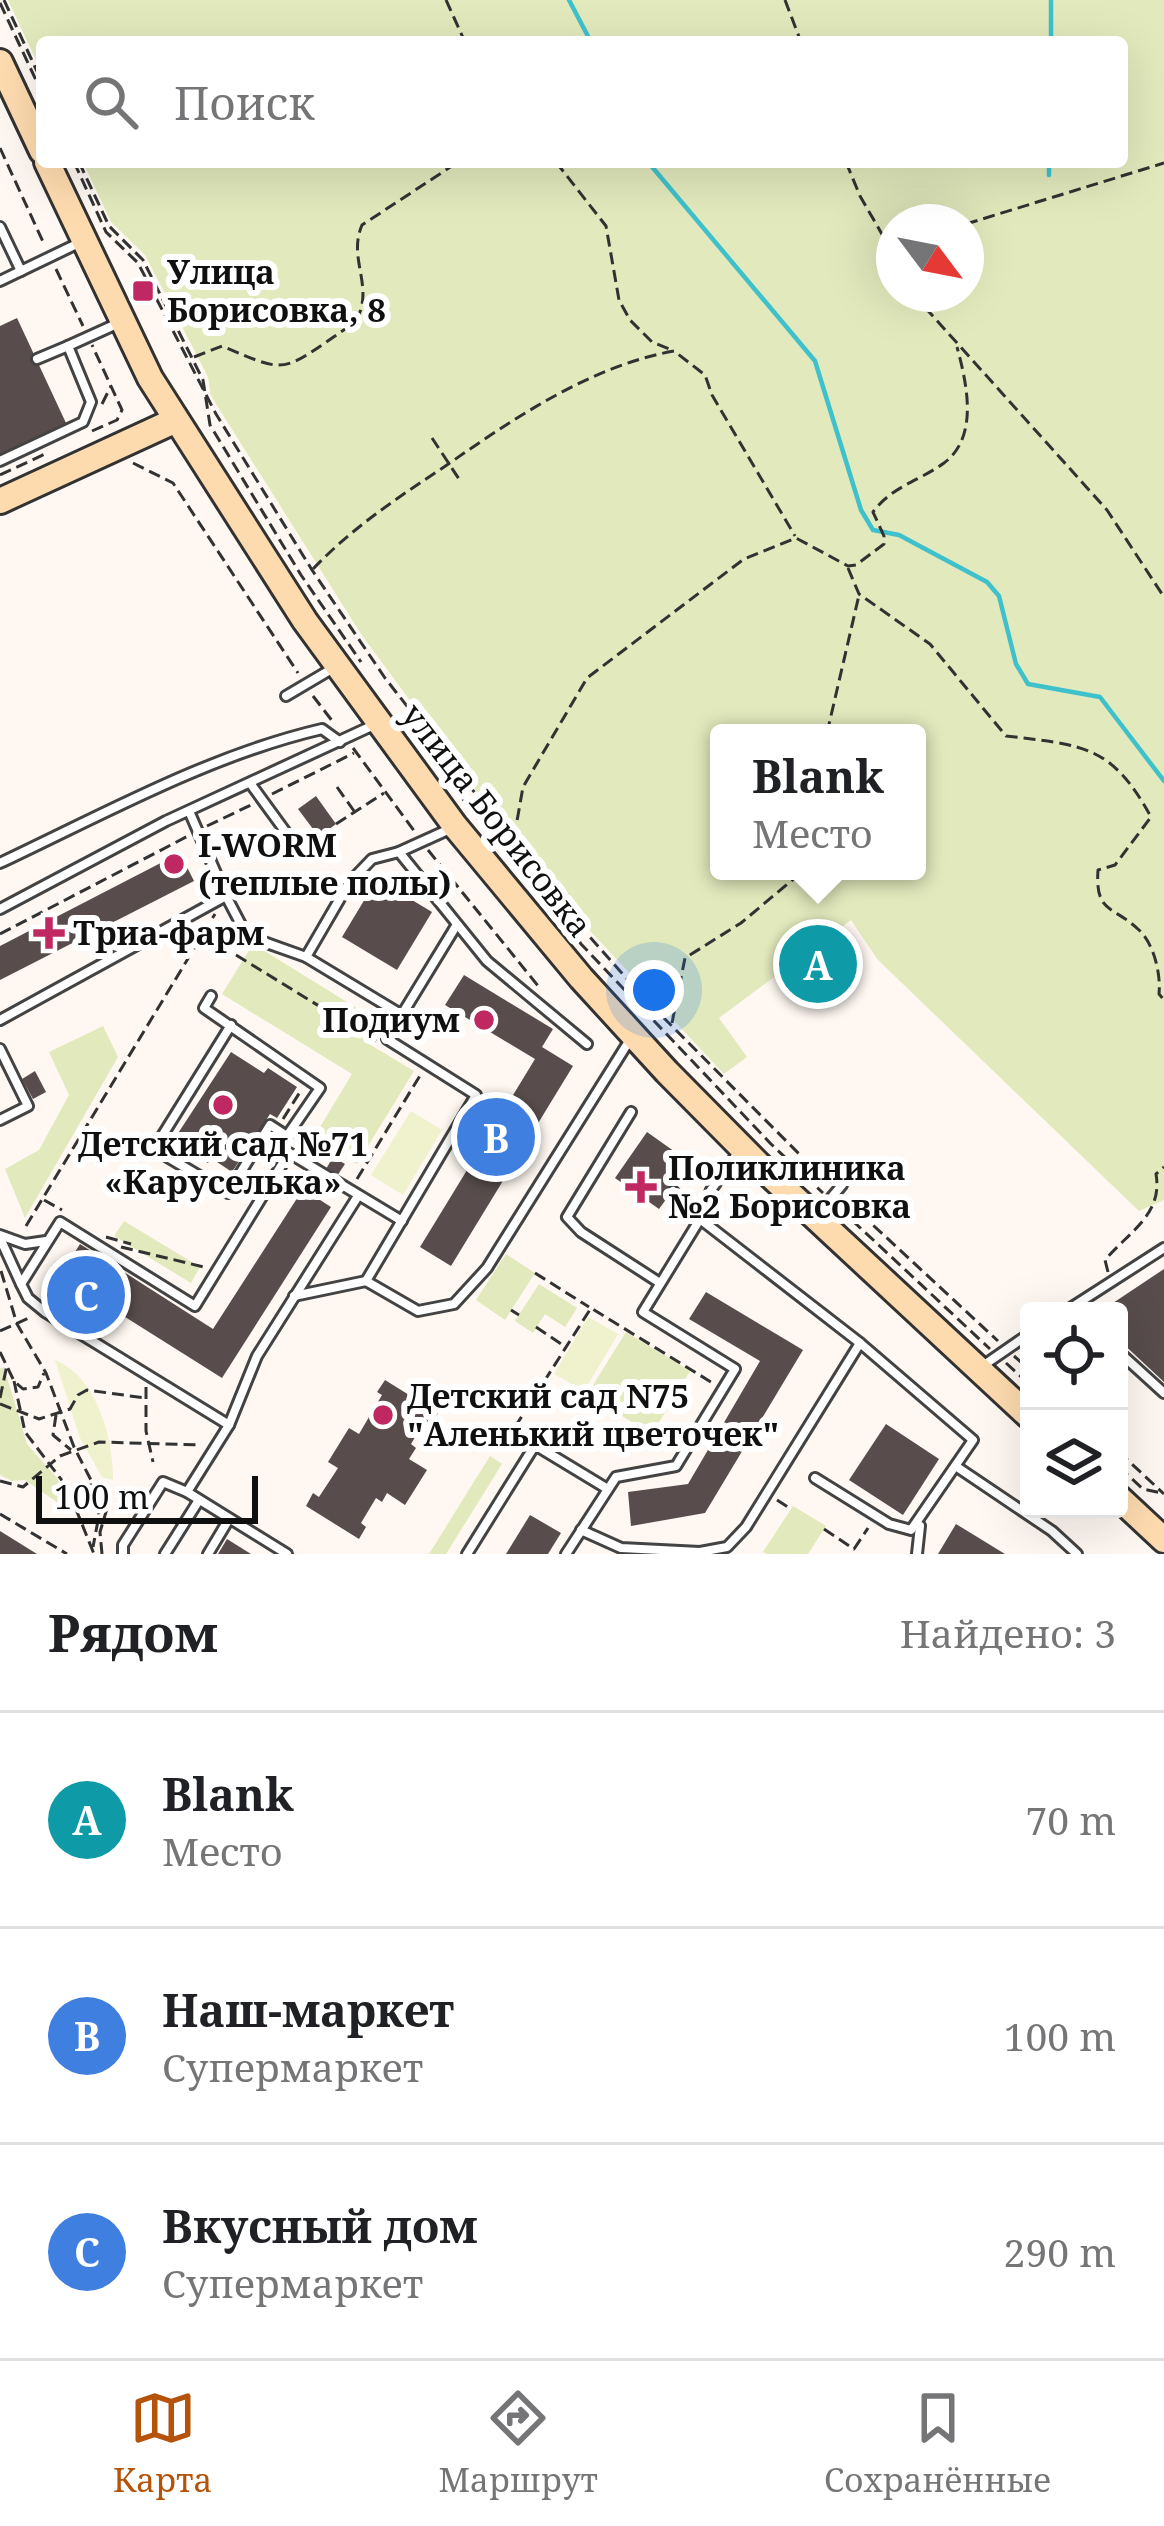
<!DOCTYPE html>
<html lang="ru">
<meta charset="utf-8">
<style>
body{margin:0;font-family:"Noto Serif",serif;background:#f6f6f6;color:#202124}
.controls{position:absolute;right:36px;bottom:36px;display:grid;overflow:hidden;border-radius:12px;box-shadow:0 12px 48px #0002}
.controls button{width:108px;height:108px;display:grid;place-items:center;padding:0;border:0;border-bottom:3px solid #e0e0e0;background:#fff;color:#202124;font:60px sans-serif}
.compass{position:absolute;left:876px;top:204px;width:108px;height:108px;border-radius:50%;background:#fff;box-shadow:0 12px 48px #0002;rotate:122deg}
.scale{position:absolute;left:36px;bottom:30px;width:222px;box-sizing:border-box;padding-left:12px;border:6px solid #101010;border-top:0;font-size:33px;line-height:42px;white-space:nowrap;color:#101010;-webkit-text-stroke:9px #fff;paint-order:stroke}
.you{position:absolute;left:654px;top:990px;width:42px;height:42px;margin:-30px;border:9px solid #fff;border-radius:50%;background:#1a73e8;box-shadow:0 0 0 18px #1a73e833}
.badge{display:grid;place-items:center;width:78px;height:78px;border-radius:50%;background:#b45309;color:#fff;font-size:39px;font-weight:700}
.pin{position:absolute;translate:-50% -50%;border:6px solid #fff;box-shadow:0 3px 12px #0006}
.popup{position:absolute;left:710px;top:724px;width:216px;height:156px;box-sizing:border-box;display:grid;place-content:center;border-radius:12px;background:#fff;filter:drop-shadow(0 3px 9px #0005);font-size:39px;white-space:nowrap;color:#757577}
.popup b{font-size:45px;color:#202124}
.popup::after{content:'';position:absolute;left:50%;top:100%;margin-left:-24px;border:24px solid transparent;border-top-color:#fff}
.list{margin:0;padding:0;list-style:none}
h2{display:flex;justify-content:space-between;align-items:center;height:156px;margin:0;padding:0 48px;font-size:51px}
h2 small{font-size:39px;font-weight:400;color:#757577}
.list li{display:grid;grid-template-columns:78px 1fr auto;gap:36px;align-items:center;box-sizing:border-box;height:216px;padding:0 48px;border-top:3px solid #e0e0e0}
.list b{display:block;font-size:45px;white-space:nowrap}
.list p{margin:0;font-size:39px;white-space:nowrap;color:#757577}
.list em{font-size:39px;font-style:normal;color:#757577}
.icon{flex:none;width:66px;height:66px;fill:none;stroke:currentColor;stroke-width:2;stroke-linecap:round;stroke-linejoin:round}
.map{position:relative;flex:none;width:1164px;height:1554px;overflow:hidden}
.search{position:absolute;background:#fff;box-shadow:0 12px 48px #0002;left:36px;right:36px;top:36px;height:132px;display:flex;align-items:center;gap:30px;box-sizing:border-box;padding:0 42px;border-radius:12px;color:#757577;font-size:45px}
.sheet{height:804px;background:#fff}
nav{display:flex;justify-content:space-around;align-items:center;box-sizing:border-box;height:168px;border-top:3px solid #e0e0e0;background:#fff;font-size:33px;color:#757577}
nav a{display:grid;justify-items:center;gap:6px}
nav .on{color:#b45309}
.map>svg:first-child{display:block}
.green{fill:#e2e9bc;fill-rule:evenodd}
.pitch{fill:#f0f1cd}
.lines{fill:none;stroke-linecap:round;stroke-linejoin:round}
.stream{stroke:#3fc1cc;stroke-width:4.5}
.building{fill:#584d4c}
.lane-casing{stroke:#434343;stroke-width:14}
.secondary-casing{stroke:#323232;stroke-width:30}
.path{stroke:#323232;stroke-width:3;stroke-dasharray:12 6;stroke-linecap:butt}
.lane{stroke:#fff;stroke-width:8}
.secondary{stroke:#fedbaf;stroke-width:24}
.poi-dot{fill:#bf2860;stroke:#fff;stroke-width:4.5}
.labels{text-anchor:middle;stroke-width:12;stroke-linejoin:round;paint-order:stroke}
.poi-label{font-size:33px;font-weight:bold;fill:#101010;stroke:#fff;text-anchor:start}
.street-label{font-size:33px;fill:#101010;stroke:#fff}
</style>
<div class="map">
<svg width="1164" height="1554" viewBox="0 0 1164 1554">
<rect width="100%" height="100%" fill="#fff8f2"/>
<!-- green -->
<g class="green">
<path d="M8,0H1164V1200L1139,1211L878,960L851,920L719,1018L747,1057L724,1074L578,918L575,906L522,839L506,831L361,634L211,396L208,377L145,255L111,222L83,162H1122V42H42V73ZM894,222H966V294H894ZM719,733H917V871H719Z"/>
<path d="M253,944L381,1023L369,1044L414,1071L357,1164L314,1137L352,1074L222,994Z"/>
<path d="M103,1026L118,1057L25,1218L5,1169L39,1150L69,1095L49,1052Z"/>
<path d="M124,1221L200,1267L191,1283L114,1236Z"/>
<path d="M506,1254L535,1273L505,1320L476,1300Z"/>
<path d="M539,1284L577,1308L565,1327L545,1314L533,1333L515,1321Z"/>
<path d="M626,1332L690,1371L652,1434L587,1395Z"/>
<path d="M4,1367L27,1444L57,1478L74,1514L25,1480L12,1481L0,1475V1369Z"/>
<path d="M490,1456L502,1464L446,1554H429Z"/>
<path d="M793,1506L826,1526L808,1554H767L763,1552Z"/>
</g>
<!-- pitch -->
<g class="pitch">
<path d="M411,1111L442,1130L403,1195L371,1175Z"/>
<path d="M588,1317L618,1334L584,1391L554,1374Z"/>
<path d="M55,1360C97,1377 113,1438 113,1480L102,1477L80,1438Z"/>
</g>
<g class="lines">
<!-- stream -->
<g class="stream">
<path d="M569,0L591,42"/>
<path d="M1051,42V0"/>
<path d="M648,162L815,361L861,510L873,530L899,535L987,582L999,596L1016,664L1028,684L1100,697L1164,781"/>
<path d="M1049,175V162"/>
</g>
</g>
<!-- building -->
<g class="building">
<path d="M17,318L66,423L0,454V326Z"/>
<path d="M316,796L336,824L319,837L298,809Z"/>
<path d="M180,853L194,881L0,980V946Z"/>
<path d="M377,879L432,912L397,970L342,937Z"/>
<path d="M846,935L854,946L791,994L782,982Z"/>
<path d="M464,975L553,1029L542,1047L573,1066L451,1266L420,1247L535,1059L445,1005Z"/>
<path d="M231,1052L264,1073L268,1068L297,1087L277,1118L270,1114L232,1172L211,1158L208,1163L173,1141Z"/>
<path d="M35,1071L46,1092L33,1099L22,1079Z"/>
<path d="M647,1132L692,1164L659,1209L615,1178Z"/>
<path d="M333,1157L345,1164L337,1176L326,1169Z"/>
<path d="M303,1189L331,1207L222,1378L60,1276L80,1244L213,1329Z"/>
<path d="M1164,1269V1382L1119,1340V1311H1101Z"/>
<path d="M706,1292L803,1350L705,1513L631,1526L628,1492L688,1484L760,1361L689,1319Z"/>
<path d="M385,1380L438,1413L430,1426L424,1422L411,1444L416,1448L409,1459L427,1470L405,1505L387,1493L382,1502L376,1498L361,1523L366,1527L359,1539L306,1506L313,1493L319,1497L338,1468L328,1462L349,1428L359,1434L382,1395L377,1392Z"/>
<path d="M886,1424L939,1459L903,1515L849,1480Z"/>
<path d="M530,1515L561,1533L548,1554H506Z"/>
<path d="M956,1524L1005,1554H938Z"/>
<path d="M0,1531L37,1554H0Z"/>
<path d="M227,1539L251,1554H218Z"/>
</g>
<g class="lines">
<!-- lane casing -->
<g class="lane-casing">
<g id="lane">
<path d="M0,227L21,271"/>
<path d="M0,281L83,241"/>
<path d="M37,359L68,346"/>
<path d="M0,461L83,422L91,402L68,346L121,322"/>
<path d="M286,696L335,667"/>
<path d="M250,783L301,853"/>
<path d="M399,852L452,828"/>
<path d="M0,863C104,814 210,755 322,729L340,742"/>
<path d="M226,896L247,936L306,957L402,1015"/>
<path d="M0,909L166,821L376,724"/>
<path d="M306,957L349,883L372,859L399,852L487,961L587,1044"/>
<path d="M211,996L204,1008L320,1088L287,1136L270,1125L228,1193L154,1149L231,1025"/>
<path d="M0,1020L226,896L189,811"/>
<path d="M0,1049L28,1106L0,1120"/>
<path d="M631,1112L567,1217L581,1232L660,1283"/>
<path d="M820,1211L842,1185"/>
<path d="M0,1235L25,1244L46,1241"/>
<path d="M0,1238L21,1284"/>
<path d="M366,1281L476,1095L387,1039L456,926"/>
<path d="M294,1296L366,1281L418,1311L454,1304L487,1268L631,1038"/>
<path d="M1066,1311L1164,1248"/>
<path d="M1119,1352L1164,1393"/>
<path d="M984,1365L1029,1334"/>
<path d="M229,1425L45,1312L28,1298L21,1284L60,1222L195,1306L289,1153L402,1221"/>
<path d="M957,1467L1052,1531L1077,1554"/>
<path d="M815,1478L889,1524L911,1530L973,1440L860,1343"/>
<path d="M581,1530L621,1548L700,1552L727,1547L746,1527L860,1343L700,1219L673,1191"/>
<path d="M123,1554V1545L163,1482L187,1492"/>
<path d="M165,1554L199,1500"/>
<path d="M208,1554L229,1519"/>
<path d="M287,1554L187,1492L229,1425L257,1356L358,1196"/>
<path d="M467,1554L535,1445L606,1488"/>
<path d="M566,1554L616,1477L676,1466L735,1369L643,1312L700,1219L711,1190L737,1154"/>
<path d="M917,1554L920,1526"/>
</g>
</g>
<!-- secondary casing -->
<g class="secondary-casing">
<g id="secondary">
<path d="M0,62L42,151"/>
<path d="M47,162L150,378L305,621L455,826L581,978L667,1072L758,1164L1029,1416"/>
<path d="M0,501L176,420"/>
<path d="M1119,1498L1164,1540"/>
</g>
</g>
<!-- path -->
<g class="path">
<path d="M4,0L42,82"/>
<path d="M446,0L465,42"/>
<path d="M785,0L801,42"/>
<path d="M0,3L42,93"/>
<path d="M0,148L44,244"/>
<path d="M74,162L106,232L138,263L216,414L312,570L385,678L572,917L645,999L827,1182"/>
<path d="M79,162L109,226L143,260L203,380L210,425L301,575L361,662"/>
<path d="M556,162L606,226L619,300L630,320L652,342L672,350"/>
<path d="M846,162L860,196L894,255"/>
<path d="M966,224L1164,163"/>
<path d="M56,269L83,326"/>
<path d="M913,294L1107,510L1164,597"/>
<path d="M194,357L222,346C284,372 280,374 335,336C345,329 358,322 361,309C369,280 349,255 362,225L458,162"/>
<path d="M102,404L111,386"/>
<path d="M92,431L117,420L122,410L92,345"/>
<path d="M432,438L461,482"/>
<path d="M133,463L173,483L298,673"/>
<path d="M0,475L45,454"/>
<path d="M848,568L859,594L930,644L1006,736C1083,745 1112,745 1151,817L1115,865L1098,870C1095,914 1113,905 1139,930C1154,944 1161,974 1159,994L1164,1000"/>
<path d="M313,569C352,528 397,498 444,467C513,419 590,366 674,351L705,375L712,395L795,536"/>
<path d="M313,696L333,722"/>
<path d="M827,733L859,595"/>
<path d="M353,748L415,832"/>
<path d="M427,752L482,824L517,840L571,906L573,930L581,944L771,1144L823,1193"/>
<path d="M337,787L354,811"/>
<path d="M272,794L354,753"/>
<path d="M336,824L384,793"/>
<path d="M207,826L253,804"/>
<path d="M506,834L517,821L523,787L587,678L744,559L796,538L848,566L856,565L884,544V536L873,512C891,487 919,481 944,463C979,437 967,384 957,347"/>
<path d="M428,850L539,987"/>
<path d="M0,934L188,836"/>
<path d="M236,955L376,1041"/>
<path d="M672,1023L685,958L741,923L803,871"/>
<path d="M283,1119L300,1092"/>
<path d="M313,1152L320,1141"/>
<path d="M357,1179L421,1074"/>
<path d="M44,1200L62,1210"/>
<path d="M847,1201L998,1341"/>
<path d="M839,1208L990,1349"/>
<path d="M26,1226L215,914"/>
<path d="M106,1237L131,1244"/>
<path d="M121,1247L204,1267"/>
<path d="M1,1271L17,1324L46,1373L74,1447L94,1486L99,1515L93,1547"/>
<path d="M1108,1272L1105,1260C1130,1231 1163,1214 1156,1174L1164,1167"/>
<path d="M535,1273L589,1307"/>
<path d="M511,1310L519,1315"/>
<path d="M536,1327L564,1346"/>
<path d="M0,1331L31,1317"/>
<path d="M0,1352L14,1381L23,1389L38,1387L44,1373"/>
<path d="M1014,1356L1029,1369"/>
<path d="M1006,1363L1029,1384"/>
<path d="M14,1381L25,1432L67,1487L94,1554"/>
<path d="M146,1387V1431L153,1462"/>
<path d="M0,1398L7,1365"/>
<path d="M0,1404L39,1419L70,1409L78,1395L87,1390L145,1398"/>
<path d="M56,1415L53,1435L71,1450"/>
<path d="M515,1427L591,1308L711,1382"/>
<path d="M1119,1452L1164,1494"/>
<path d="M1119,1467L1143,1489L1162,1493"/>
<path d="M0,1481L23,1487L60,1456L99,1442L201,1445"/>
<path d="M72,1496L80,1485H92"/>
<path d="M777,1500L791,1509"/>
<path d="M0,1514L67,1554"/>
<path d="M824,1529L854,1549L868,1528"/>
<path d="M102,1554L100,1532L109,1502"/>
</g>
<!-- lane -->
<use href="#lane" class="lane"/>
<!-- secondary -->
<use href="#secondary" class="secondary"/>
</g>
<!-- markers -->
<g class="poi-dot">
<rect x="131" y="279" width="24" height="24" rx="6"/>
<circle cx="174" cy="864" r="12"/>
<path d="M43 915h12v12h12v12h-12v12h-12v-12h-12v-12h12z"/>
<circle cx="484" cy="1020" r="12"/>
<circle cx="223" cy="1105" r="12"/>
<path d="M635 1169h12v12h12v12h-12v12h-12v-12h-12v-12h12z"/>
<circle cx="383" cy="1415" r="12"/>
</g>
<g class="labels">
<!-- poi labels -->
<g class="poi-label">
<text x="167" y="284">Улица<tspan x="167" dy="38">Борисовка, 8</tspan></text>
<text x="198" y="857">I-WORM<tspan x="198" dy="38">(теплые полы)</tspan></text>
<text x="73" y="945">Триа-фарм</text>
<text x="460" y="1032" text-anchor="end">Подиум</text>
<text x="223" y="1156" text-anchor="middle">Детский сад №71<tspan x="223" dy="38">«Каруселька»</tspan></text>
<text x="668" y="1180">Поликлиника<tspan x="668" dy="38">№2 Борисовка</tspan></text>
<text x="407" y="1408">Детский сад N75<tspan x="407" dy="38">"Аленький цветочек"</tspan></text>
</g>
<!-- street labels -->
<g class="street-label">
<text transform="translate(497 820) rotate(52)" y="12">улица Борисовка</text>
</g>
</g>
</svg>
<div class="controls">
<button><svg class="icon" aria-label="locate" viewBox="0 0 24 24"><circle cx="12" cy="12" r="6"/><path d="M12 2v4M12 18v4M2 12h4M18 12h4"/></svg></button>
<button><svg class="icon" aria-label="layers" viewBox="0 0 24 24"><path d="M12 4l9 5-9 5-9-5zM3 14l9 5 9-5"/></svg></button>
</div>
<svg class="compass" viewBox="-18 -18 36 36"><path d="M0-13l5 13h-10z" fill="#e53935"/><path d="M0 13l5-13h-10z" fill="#757577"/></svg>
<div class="scale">100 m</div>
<div class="you"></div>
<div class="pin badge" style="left:818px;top:964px;background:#0f9aa8">A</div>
<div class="popup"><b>Blank</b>Место</div>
<div class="pin badge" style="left:496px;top:1137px;background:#3f7fe0">B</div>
<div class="pin badge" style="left:86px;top:1295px;background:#3f7fe0">C</div>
<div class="search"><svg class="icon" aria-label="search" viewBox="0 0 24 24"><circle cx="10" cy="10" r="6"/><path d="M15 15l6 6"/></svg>Поиск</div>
</div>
<section class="sheet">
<h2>Рядом<small>Найдено: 3</small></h2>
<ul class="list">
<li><span class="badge" style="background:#0f9aa8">A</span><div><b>Blank</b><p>Место</p></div><em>70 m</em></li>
<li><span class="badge" style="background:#3f7fe0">B</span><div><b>Наш-маркет</b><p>Супермаркет</p></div><em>100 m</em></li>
<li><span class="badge" style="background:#3f7fe0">C</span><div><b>Вкусный дом</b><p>Супермаркет</p></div><em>290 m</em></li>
</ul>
</section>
<nav>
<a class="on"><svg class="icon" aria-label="map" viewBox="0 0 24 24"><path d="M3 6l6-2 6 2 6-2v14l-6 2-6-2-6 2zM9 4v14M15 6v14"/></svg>Карта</a>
<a><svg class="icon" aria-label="directions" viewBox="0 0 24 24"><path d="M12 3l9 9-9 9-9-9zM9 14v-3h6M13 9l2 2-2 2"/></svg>Маршрут</a>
<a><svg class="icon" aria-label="saved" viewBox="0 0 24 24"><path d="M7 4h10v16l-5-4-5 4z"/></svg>Сохранённые</a>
</nav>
